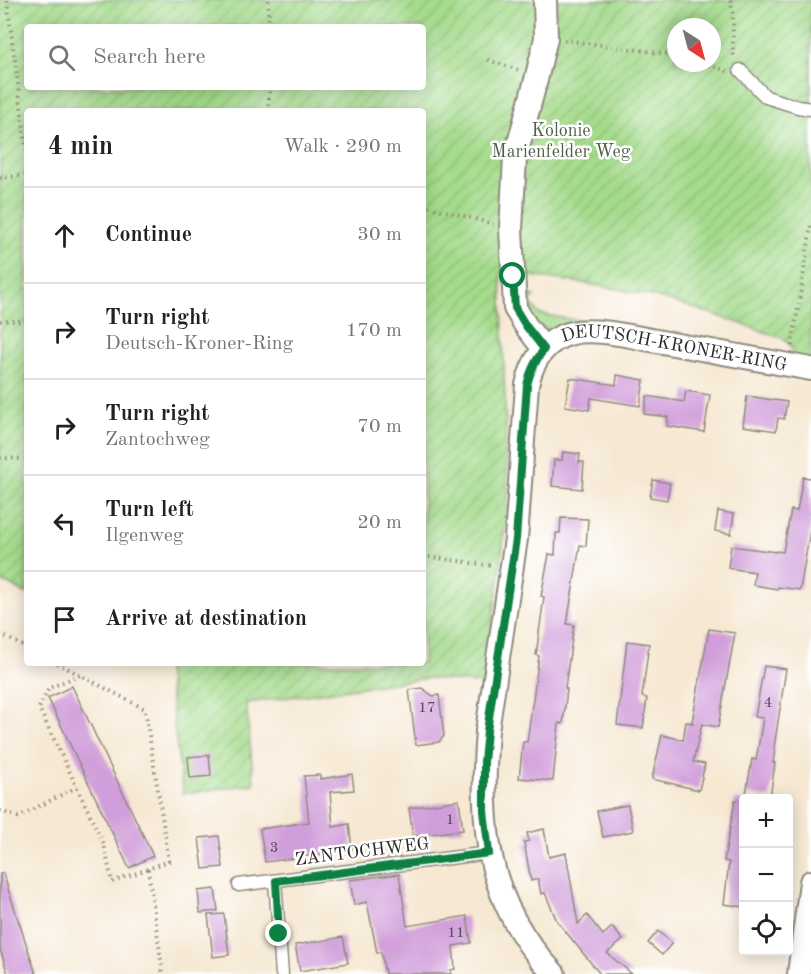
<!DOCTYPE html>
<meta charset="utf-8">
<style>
body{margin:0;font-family:"Old Standard TT",serif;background:#f2f2f2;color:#202124}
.controls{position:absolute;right:18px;bottom:18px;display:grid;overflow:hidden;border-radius:6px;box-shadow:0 3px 15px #0003}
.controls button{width:54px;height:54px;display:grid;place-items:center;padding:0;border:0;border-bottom:2px solid #e0e0e0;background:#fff;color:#202124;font:30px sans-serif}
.compass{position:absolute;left:667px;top:18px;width:54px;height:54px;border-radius:50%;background:#fff;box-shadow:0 3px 15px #0003;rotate:144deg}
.stop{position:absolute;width:18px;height:18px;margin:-14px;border:4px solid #0b8043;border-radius:50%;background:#fff}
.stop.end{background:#0b8043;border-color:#fff;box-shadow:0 2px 6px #0008}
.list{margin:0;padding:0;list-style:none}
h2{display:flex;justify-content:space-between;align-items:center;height:78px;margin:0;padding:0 24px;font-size:26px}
h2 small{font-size:20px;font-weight:400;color:#757577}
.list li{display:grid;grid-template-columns:39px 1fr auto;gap:18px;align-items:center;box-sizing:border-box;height:96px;padding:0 24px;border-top:2px solid #e0e0e0}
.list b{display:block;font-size:22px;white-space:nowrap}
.list p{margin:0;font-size:20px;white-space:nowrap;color:#757577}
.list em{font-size:20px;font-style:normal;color:#757577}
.icon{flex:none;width:33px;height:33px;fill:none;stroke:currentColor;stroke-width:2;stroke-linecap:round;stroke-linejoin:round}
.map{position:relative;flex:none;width:811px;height:974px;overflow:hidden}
.search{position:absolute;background:#fff;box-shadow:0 3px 15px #0003;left:24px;top:24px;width:402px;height:66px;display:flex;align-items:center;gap:15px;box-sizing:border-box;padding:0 21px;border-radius:6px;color:#757577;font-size:22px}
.panel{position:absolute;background:#fff;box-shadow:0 3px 15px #0003;left:24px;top:108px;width:402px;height:558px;border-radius:6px}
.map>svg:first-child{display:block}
.grass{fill:#a5db8c;stroke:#68835c;stroke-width:1.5}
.garden{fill:url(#garden-furrows);stroke:#68835c;stroke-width:1.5;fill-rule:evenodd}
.building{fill:#d09eda}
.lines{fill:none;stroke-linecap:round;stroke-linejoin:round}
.lane-casing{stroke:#908a7e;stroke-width:15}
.street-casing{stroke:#908a7e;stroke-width:26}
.path{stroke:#908a7e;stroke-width:4;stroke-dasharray:1.5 4.5;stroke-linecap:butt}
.lane{stroke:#fff;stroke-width:12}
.street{stroke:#fff;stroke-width:22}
.route{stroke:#0b8043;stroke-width:8}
.labels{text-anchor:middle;stroke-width:5;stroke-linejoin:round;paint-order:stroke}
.number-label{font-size:15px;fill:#544857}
.park-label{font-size:18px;fill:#506048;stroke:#fff}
.street-label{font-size:18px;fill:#2b2b2b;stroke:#fff}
</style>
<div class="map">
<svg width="811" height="974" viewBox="0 0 811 974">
<defs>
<pattern id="garden-furrows" width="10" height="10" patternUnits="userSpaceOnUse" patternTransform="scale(1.5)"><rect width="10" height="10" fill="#a5db8c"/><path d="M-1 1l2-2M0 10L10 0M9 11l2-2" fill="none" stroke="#8ebc79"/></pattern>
</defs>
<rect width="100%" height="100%" fill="#fff"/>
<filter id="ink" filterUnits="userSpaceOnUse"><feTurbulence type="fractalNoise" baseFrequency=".0167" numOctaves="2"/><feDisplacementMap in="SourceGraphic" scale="12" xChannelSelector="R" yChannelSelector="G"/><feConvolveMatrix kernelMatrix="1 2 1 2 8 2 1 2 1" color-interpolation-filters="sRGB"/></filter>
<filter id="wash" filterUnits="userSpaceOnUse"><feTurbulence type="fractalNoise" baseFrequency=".008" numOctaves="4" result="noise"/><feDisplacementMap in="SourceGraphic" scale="24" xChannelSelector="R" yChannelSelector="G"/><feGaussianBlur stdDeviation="1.35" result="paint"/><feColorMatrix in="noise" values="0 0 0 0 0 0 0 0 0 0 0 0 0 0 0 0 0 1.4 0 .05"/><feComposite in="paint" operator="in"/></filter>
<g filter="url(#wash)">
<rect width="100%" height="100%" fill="#f6e8d2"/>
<!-- grass -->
<path class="grass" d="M524,294L535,296L530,301L539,314L588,322L553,333L530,320L525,312Z"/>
<!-- garden -->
<path class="garden" d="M0,0H811V361L795,358L790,345L782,338C740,323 698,308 655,297C606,285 552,279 501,272L508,501L500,573L483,684L429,678L246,703L254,784L183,794L166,663H423V111H27V594L0,580ZM27,27H423V87H27ZM676,27H712V63H676Z"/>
<g id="blocks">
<!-- building -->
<g class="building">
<path d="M617,375L644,380L640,406L591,398L589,410L565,406L570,378L616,385Z"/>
<path d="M686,391L710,395L704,432L667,426L668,417L644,414L647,396L684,402Z"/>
<path d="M747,396L787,402L784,419L778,418L776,431L743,426Z"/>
<path d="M563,452L580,454L579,462H584L582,489L552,486L554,460H562Z"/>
<path d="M803,477L811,478V525L800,590L778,587V589L753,585L755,572L728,568L731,546L776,552V551L783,552L791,510L797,511Z"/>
<path d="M653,480L670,483L667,500L650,497Z"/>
<path d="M718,511L734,514L731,534L715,531Z"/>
<path d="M561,518L588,519L586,546L580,545L567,624L574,625L565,688L567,689L563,724L559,723L553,781L519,778L523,742H527L539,656L536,655L544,597L541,596L549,554L555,555L556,533H560Z"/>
<path d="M709,629L735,633L718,727L702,724L693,762L705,764L699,790L652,779L662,735L683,740L686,722L693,723L692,722Z"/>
<path d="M627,641L649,644L642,697L647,698L643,728L617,725Z"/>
<path d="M764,666L786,669L774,748L775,749L773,763H775L770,798L746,794L752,759L756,760L763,718L755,717Z"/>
<path d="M72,686L153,856L129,868L48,698Z"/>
<path d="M422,688L433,696L439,695L444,736L439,742L416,745L409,690Z"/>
<path d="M209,755L211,776L190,778L188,757Z"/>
<path d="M352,774L354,790L330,792L333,827L349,824L352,849L343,852L265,862L260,829L309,822L304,776L320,775V779Z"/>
<path d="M459,800L463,830L413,836L409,808Z"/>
<path d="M735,800L744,801V907L724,904L729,862L724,861Z"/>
<path d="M628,805L633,831L603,837L597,811Z"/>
<path d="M544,829L549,857L566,853L578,924L587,915L603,935L612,927L623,940L607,953L632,974H600L557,921L545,893L541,894L538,879L531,881L524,842L529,841L527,833Z"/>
<path d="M219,836L223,867L203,869L199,838Z"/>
<path d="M3,873L36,974H8L0,949V874Z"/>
<path d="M399,874L407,926L467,916L471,943L453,946L455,969L451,970V974H385L381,952L377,953L367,902L354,905L350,880Z"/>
<path d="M215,889L218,911L200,913L198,891Z"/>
<path d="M224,914L229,955L213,957L208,915Z"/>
<path d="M658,931L672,943L662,955L648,943Z"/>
<path d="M343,937L348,963L300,971L295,945Z"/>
</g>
</g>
</g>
<g filter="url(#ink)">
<use href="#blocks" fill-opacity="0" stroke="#908a7e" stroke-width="1.5"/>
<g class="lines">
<!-- lane casing -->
<g class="lane-casing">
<g id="lane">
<path d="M740,70L766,97L798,107L811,109"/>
<path d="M275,881L282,974"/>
<path d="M239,885L489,853"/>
</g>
</g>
<!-- street casing -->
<g class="street-casing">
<g id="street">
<path d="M544,349L526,326L515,308L511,229L515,158L536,80L546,38L545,0"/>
<path id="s1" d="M554,974C485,902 480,826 487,731L516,539L527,385C532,361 546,339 572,333C595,327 638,338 662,342C712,351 761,360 811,369"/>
<path d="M799,974L811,882"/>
</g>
</g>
<!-- path -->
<g class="path">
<path d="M7,0L27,153"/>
<path d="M268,0L269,27"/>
<path d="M731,0L733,14V52L734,56"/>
<path d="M564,40L676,55"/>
<path d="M488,60L519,70"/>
<path d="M703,63L727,71"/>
<path d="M268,111L270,87"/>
<path d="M0,178L27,175"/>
<path d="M423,205L493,224"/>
<path d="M0,321H27"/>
<path d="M792,346L811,226"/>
<path d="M0,458L27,459"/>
<path d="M423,556L493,566"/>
<path d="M0,634L27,648"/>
<path d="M57,663L145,709L169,861L112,882L104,844L39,708L49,688L80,675"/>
<path d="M0,811L18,817L77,787"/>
<path d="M148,869L163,974"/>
</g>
<!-- lane -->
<use href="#lane" class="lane"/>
<!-- street -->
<use href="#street" class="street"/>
</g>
</g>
<g class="lines" filter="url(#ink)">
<!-- route -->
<path class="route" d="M279,934L276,881L489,853L484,811V761L487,731L516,539L527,385C530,371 535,361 544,349L526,326L515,308L513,276"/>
</g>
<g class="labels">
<!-- number labels -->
<g class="number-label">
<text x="768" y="707">4</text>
<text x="427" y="712">17</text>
<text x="450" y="824">1</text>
<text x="274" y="852">3</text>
<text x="456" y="937">11</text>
</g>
<!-- park labels -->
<g class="park-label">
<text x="561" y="136">Kolonie<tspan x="561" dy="21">Marienfelder Weg</tspan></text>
</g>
<!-- street labels -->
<g class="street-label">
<text dy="6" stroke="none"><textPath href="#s1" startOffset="786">DEUTSCH-KRONER-RING</textPath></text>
<text transform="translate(362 851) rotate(-7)" y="6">ZANTOCHWEG</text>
</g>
</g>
</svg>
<div class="controls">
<button>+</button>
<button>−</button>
<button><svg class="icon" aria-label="locate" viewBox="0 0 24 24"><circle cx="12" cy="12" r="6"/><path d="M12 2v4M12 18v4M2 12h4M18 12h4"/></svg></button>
</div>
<svg class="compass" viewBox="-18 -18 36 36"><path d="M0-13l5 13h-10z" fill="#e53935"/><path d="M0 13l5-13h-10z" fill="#757577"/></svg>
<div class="stop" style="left:513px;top:276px"></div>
<div class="stop end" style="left:279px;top:934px"></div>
<div class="search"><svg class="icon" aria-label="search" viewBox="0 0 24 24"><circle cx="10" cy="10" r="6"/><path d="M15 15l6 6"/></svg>Search here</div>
<section class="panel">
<h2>4 min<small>Walk · 290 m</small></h2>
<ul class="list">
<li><svg class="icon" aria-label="ahead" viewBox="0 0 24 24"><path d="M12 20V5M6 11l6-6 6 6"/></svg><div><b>Continue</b></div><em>30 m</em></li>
<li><svg class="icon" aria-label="right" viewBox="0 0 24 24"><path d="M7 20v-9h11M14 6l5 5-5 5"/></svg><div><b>Turn right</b><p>Deutsch-Kroner-Ring</p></div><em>170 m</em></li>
<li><svg class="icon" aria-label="right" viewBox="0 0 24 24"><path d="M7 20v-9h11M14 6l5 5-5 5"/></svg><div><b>Turn right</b><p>Zantochweg</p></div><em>70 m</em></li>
<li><svg class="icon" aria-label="left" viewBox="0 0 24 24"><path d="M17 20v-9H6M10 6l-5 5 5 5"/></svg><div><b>Turn left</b><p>Ilgenweg</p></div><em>20 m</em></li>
<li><svg class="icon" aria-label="arrive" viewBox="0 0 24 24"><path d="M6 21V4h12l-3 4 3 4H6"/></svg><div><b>Arrive at destination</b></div></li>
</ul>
</section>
</div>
